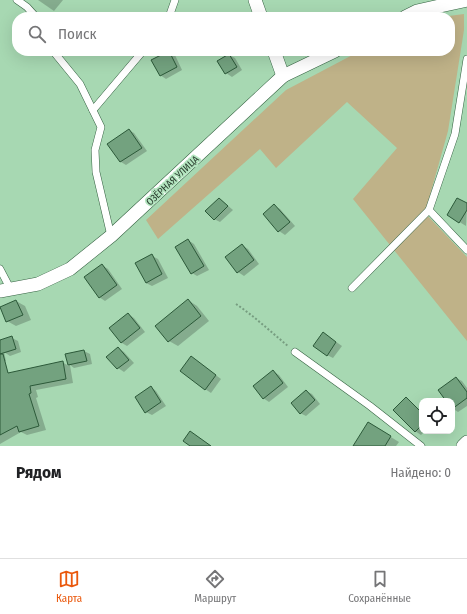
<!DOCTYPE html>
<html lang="ru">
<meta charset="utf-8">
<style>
body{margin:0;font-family:"Fira Sans Condensed",sans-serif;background:#f6f6f6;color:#202124}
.controls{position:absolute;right:12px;bottom:12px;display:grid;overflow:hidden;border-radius:8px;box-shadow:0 4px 16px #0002}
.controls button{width:36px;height:36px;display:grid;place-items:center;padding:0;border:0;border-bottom:1px solid #e0e0e0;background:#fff;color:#202124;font:20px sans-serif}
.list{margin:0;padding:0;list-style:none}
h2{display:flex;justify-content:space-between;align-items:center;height:52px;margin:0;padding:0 16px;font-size:17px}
h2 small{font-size:13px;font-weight:400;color:#757577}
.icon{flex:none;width:22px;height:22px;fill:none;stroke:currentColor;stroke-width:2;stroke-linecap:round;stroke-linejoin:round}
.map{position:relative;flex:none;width:467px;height:446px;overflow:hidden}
.search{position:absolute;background:#fff;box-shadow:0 4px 16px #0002;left:12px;right:12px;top:12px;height:44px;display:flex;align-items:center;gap:10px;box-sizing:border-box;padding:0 14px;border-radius:16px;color:#757577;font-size:15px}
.sheet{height:112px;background:#fff}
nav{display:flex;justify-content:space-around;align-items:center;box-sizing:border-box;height:56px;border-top:1px solid #e0e0e0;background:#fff;font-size:11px;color:#757577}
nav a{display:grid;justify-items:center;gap:2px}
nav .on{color:#ea580c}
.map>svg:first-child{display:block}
.green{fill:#bfb288}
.shadow{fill:#0003}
.building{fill:#73a27f;stroke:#2c5939}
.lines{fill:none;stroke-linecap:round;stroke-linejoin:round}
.lane-casing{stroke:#356242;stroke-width:8}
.street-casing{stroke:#356242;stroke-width:14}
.path{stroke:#779d80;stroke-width:2;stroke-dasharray:2 2;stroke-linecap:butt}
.lane{stroke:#fff;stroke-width:7}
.street{stroke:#fff;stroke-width:13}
.labels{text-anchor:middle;stroke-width:3.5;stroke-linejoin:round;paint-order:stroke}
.street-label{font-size:10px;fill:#2b3f30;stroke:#b3e5bf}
</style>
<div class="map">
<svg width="467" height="446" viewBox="0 0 467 446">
<rect width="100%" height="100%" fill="#a7d8b2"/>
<!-- green -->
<path class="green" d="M464,14V30L448,131L425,213L467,257V341L353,199L397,148L347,102L276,168L260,149L158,239L146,220L286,90L360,51H450V17H441Z"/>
<!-- shadow -->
<g class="shadow">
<path d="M38,0H63L54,11Z"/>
<path d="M169,52L175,55L182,70L166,79L160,75Z"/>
<path d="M229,55L235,58L242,70L232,77L226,73Z"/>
<path d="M129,130L134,133L147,151L126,165L121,162L108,144Z"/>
<path d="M220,199L233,210L220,222L214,219Z"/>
<path d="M467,204L466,226L448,215Z"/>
<path d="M274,206L280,209L295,226L285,235L279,231L264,214Z"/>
<path d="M188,240L194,244L209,270L197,276L192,273Z"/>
<path d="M242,245L248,249L259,264L244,276L238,272Z"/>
<path d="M152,256L158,259L168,278L152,286L146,283Z"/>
<path d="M102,265L108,269L122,289L105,301L99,297Z"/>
<path d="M188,300L197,306L209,321L178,346L169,341Z"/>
<path d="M16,301L25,306L31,320L16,326L7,321Z"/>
<path d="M128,314L134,318L145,332L127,346L122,343Z"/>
<path d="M329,337L342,346L333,358L327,355Z"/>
<path d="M12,338L18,341L21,352L10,356L4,352L6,361L0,363V348Z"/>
<path d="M118,348L124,352L134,363L124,372L118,368L108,357Z"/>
<path d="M84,351L90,354L92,364L74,368L70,365L73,383L36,390L38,397L36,398L46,430L27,435L21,432L0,444V384L62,362L69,366L66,355Z"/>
<path d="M197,361L221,379L211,393L205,389Z"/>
<path d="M273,371L279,375L288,387L269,402L263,398Z"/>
<path d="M456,378L462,381L467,388V406L458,412L452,408V401H447Z"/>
<path d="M151,387L156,391L166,406L152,415L146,412Z"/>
<path d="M306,391L312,394L320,404L306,416L300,413Z"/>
<path d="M406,398L422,412V431H425L421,435L415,431Z"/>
<path d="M376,428L399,442L396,446H355Z"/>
</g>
<!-- building -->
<g class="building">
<path d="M169,51L177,67L160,76L151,60Z"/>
<path d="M229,54L237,67L225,74L217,61Z"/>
<path d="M129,129L142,148L120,162L107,144Z"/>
<path d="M219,198L228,206L214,220L205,211Z"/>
<path d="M457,198L467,203V210L459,223L447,215Z"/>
<path d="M274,204L290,222L278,232L263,214Z"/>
<path d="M188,239L204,266L191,274L175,247Z"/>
<path d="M242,244L254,260L237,273L225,257Z"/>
<path d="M152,254L162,274L146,283L135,263Z"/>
<path d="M102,264L117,285L99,298L84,277Z"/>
<path d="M188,299L201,316L168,342L155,326Z"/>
<path d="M16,300L23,315L6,322L0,307Z"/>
<path d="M128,313L140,328L121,343L109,328Z"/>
<path d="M323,332L336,342L327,356L313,346Z"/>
<path d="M12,336L16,349L0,354V340Z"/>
<path d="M118,347L129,360L117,369L106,357Z"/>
<path d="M84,350L87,361L68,365L65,354Z"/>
<path d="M0,354H3L8,373L63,361L66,379L30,386L31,393L29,394L39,426L19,432L17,426L0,435Z"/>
<path d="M191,356L216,375L205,390L180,371Z"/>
<path d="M273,370L283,383L263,399L253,386Z"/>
<path d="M456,377L467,392V398L452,409V401H446L438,390Z"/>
<path d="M151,386L161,402L145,413L135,397Z"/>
<path d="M306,390L315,400L300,414L291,403Z"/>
<path d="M406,397L422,413V425L415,432L393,410Z"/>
<path d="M368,422L391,436L385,446H353Z"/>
<path d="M190,431L211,446H190L183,441Z"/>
</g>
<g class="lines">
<!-- lane casing -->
<g class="lane-casing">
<g id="lane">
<path d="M17,0L27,7L36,17"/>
<path d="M169,17L175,0"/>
<path d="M53,51L80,84L101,127L95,150L96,172L111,236"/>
<path d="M467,59L455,134L429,210L467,250"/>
<path d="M93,110L143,51"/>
<path d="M0,269L11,290"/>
<path d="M352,288L429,210"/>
<path d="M295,352L370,406L421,446"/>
</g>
</g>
<!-- street casing -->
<g class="street-casing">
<g id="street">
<path d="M255,0L261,17"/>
<path d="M405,17L417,11L467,0"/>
<path d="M274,51L283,76"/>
<path d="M0,291L38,284L70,269L111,236L283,76L335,51"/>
<path d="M463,446L467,442"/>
</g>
</g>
<!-- path -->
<path class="path" d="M236,304C254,316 271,332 288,346"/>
<!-- lane -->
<use href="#lane" class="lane"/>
<!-- street -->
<use href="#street" class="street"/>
</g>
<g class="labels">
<!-- street labels -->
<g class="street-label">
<text transform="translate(172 180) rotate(-43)" y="4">ОЗЁРНАЯ УЛИЦА</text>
</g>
</g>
</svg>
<div class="controls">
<button><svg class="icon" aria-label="locate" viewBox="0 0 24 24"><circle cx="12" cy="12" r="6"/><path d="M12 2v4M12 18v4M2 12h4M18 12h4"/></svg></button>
</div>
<div class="search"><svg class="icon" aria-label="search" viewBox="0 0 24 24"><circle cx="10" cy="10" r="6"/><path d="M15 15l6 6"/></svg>Поиск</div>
</div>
<section class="sheet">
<h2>Рядом<small>Найдено: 0</small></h2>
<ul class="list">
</ul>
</section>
<nav>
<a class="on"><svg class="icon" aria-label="map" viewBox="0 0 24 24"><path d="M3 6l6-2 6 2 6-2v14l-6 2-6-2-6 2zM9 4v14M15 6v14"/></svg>Карта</a>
<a><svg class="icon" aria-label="directions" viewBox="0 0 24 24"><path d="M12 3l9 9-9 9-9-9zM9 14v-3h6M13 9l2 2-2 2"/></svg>Маршрут</a>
<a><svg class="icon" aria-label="saved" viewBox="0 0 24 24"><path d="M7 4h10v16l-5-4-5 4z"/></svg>Сохранённые</a>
</nav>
